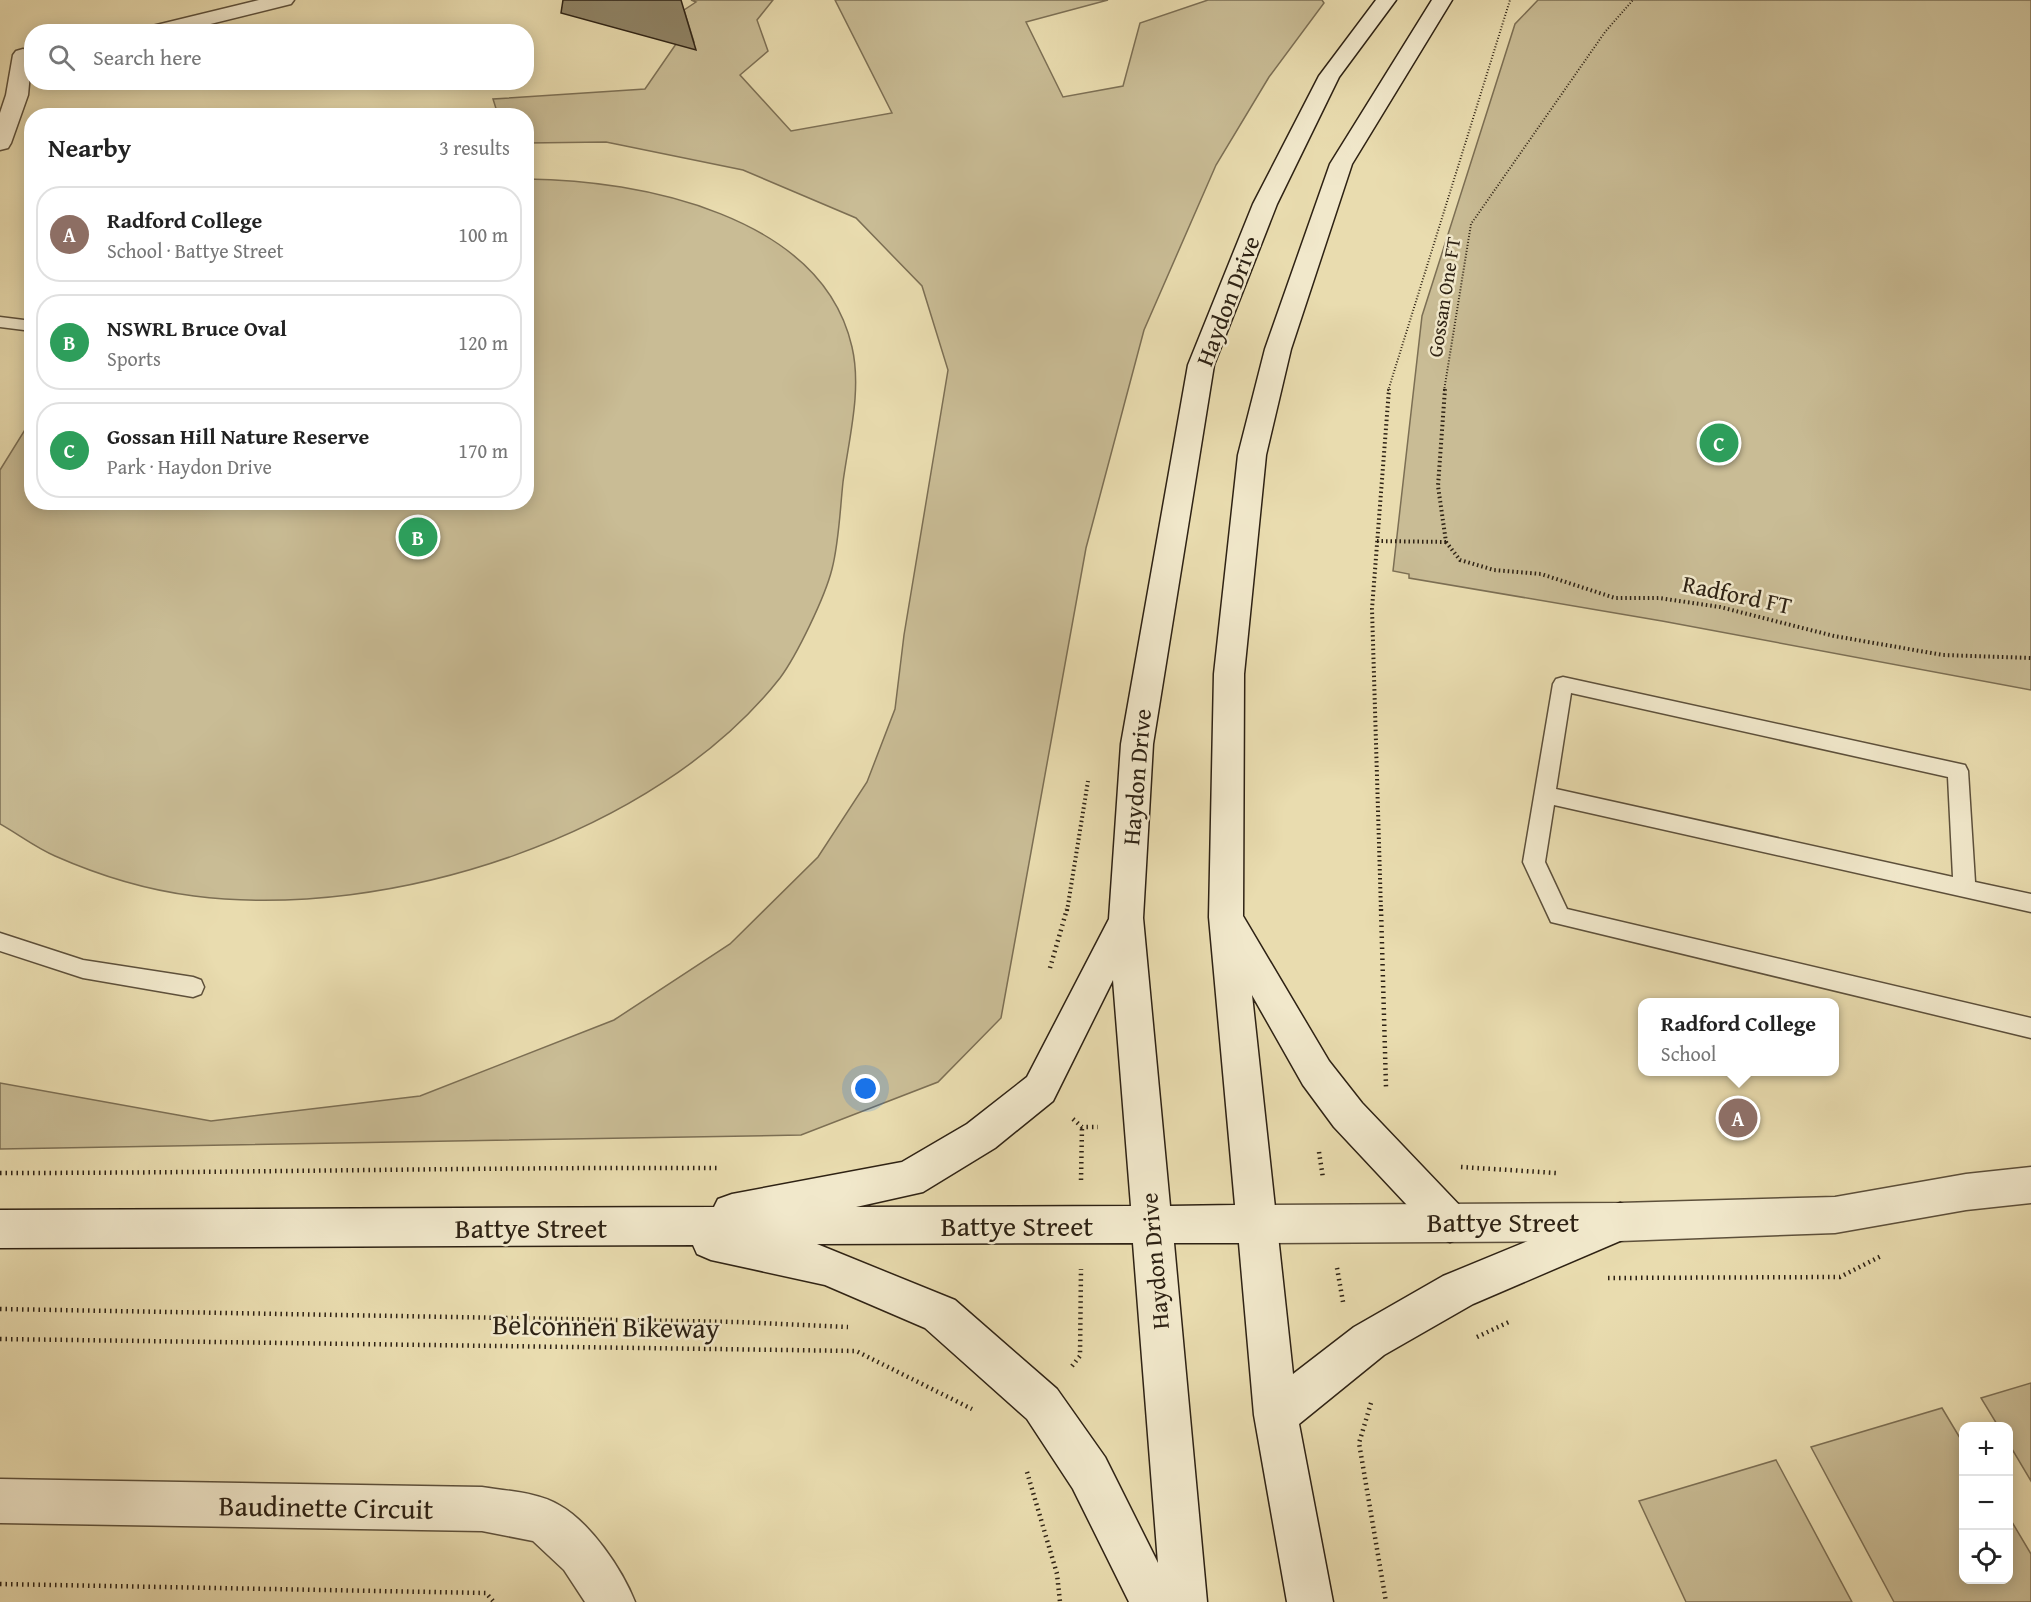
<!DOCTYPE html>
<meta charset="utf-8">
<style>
body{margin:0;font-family:"Gentium Book Plus",serif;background:#f6f6f6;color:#222}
.controls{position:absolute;right:18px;bottom:18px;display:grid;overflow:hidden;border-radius:12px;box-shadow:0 3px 15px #0003}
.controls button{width:54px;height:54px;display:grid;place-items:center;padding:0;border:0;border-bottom:2px solid #e0e0e0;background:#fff;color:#222;font:30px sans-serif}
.you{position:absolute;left:866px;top:1089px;width:21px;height:21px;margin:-15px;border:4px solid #fff;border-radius:50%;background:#1a73e8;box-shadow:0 0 0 9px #1a73e833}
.badge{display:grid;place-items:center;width:39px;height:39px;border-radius:50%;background:#db2777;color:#fff;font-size:20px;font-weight:700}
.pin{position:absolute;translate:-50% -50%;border:3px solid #fff;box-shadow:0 2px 6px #0006}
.popup{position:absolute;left:1638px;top:998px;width:201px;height:78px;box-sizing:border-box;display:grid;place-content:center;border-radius:12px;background:#fff;filter:drop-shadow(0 2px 4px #0005);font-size:20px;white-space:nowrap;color:#767676}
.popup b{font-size:22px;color:#222}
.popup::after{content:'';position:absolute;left:50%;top:100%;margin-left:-12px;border:12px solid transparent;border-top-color:#fff}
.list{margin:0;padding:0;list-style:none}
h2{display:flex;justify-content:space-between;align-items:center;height:78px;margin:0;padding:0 24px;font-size:26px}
h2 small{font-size:20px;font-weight:400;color:#767676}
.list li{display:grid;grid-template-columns:39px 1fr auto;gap:18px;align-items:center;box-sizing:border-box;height:96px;margin:0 12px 12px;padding:0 12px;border:2px solid #e0e0e0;border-radius:24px}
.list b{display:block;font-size:22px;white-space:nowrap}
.list p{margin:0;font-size:20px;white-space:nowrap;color:#767676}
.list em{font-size:20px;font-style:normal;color:#767676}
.icon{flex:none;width:33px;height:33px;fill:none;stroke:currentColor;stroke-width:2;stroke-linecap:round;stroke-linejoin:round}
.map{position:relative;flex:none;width:2031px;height:1602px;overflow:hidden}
.search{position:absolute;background:#fff;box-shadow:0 3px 15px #0003;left:24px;top:24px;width:510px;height:66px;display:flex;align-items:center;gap:15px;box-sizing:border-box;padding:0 21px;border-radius:24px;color:#767676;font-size:22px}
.panel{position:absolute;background:#fff;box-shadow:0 3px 15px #0003;left:24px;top:108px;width:510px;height:402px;border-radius:24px}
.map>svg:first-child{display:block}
.green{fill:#c9bc95;stroke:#7c6f54;stroke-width:1.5}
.building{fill:#8f8365;stroke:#2e2214;stroke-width:1.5}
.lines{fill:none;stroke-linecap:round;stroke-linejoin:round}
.lane-casing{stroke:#5d503b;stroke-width:3}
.street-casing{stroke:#5d503b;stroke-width:3}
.secondary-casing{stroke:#2e2214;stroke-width:3}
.path-far2{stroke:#2e2214;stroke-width:2;stroke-dasharray:1 2;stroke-linecap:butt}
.path-far1{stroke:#2e2214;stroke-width:4;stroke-dasharray:1.5 3;stroke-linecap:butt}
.path{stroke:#2e2214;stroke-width:4.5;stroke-dasharray:1.5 4;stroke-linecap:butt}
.lane{fill:#f1e8cb;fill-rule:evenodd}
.street{fill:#f1e8cb;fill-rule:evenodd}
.secondary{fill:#f1e8cb;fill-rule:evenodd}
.labels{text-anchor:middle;stroke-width:5;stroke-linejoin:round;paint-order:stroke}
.far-street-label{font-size:20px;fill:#2e2214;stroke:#f1e8cb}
.street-label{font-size:24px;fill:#2e2214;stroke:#f1e8cb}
.near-street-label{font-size:28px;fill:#2e2214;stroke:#f1e8cb}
</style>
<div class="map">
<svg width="2031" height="1602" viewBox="0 0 2031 1602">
<rect width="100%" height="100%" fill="#e9dcaf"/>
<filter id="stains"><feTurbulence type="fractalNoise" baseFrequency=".00333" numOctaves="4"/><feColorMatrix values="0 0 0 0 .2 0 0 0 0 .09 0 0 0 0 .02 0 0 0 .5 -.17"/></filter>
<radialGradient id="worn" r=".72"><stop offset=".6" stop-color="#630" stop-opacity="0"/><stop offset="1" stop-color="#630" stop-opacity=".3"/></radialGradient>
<!-- green -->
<g class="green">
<path d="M691,0H773L757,20L768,51L740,75L791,131L892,113L835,0H1108L1026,22L1063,97L1123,86L1140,23L1208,0H1322L1324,3L1269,77L1216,165L1144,330L1086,548L1001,1018L938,1082L801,1135L0,1149V1083L211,1121L420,1096L614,1020L730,944L818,857L867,782L895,709L904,635L948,370L922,286L856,218L743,170L606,142L527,143L526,116L498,115L493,99L645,89L676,44L694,42L684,10L696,2Z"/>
<path d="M1538,0H2031V690L1662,621L1409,578V574L1393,571L1422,316L1515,24Z"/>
<path d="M527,179C640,180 822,215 852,347C862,390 849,438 843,482C840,510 839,542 832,569C825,597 797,655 780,678C656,836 389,921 194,896C147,890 98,875 55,856C36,848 18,834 0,824V470L31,420L32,502H526Z"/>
<path d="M2031,1383V1481L2009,1444L2008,1426H1998L1981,1398Z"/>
<path d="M1942,1408L1963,1443L1964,1580H2008L2009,1517L2031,1554V1602H1894L1811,1447Z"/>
<path d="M1776,1460L1852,1602H1686L1639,1501Z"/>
</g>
<!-- building -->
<path class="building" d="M563,0H681L696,50L561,13Z"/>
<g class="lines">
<!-- lane casing -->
<g class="lane-casing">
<g id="lane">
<path d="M0,317L32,321V331L0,327Z"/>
<path d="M1563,677L1965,765L1968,771L1975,882L2031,894V912L1554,805L1545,862L1567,909L2031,1018V1038L1551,922L1523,862L1553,684L1556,679ZM1571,693L1948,777L1953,877L1556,789Z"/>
<path d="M0,933L83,960L193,977L201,980L204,987L201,994L193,997L83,978L0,951Z"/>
</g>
</g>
<!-- street casing -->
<g class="street-casing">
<g id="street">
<path d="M259,0H294L291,4L178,32H141L144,28Z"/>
<path d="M23,49L32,52L28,95L11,143L8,148L0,150V113L6,95L13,55L16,51Z"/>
<path d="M2031,1167V1203L1966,1210L1835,1233L1620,1241L1257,1243L1243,1237L1237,1224L1243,1211L1257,1205L1620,1203L1835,1197L1966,1174Z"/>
<path d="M0,1479L482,1487C506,1491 537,1492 559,1505C590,1522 622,1569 635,1602H585L564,1570L533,1541L482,1531L0,1523Z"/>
</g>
</g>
<!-- secondary casing -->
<g class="secondary-casing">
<path id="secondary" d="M1376,0H1396L1339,77L1277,204L1214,365L1153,744L1143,918L1170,1206L1235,1205L1209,917L1214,674L1238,455L1265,349L1330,164L1432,0H1452L1352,164L1291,349L1266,455L1244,674L1243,916L1329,1061L1362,1103L1464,1210L1470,1223L1464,1236L1450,1242L1436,1236L1334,1127L1303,1085L1252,995L1293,1374L1354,1327L1443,1276L1620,1203L1634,1209L1640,1222L1634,1235L1473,1304L1384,1355L1299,1424L1333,1602H1287L1254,1415L1239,1243H1174L1207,1602H1129L1073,1489L1027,1419L925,1328L825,1285L711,1260L697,1254L693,1245L0,1248V1210L714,1207L718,1199L732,1194L902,1162L967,1124L1027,1077L1109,919L1121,744L1188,365L1253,204L1319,76ZM1113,980L1131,1206L856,1207L923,1192L995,1148L1053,1101ZM1133,1243L1158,1563L1105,1457L1057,1389L955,1300L817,1244Z"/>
</g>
<!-- path-far2 -->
<g class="path-far2">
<path d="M1388,391L1510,0"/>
<path d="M1444,391L1471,224L1605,32L1633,0"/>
</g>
<!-- path-far1 -->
<g class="path-far1">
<path d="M1445,389L1438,486L1446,542"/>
<path d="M1377,541L1446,542"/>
<path d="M1446,542L1460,560L1494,570L1541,574L1615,598H1659L1720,607L1834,636L1943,655L2031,658"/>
<path d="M1067,911L1088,781"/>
<path d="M1381,911L1372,609L1389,389"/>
</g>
<!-- path -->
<g class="path">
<path d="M1381,909L1386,1087"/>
<path d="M1050,968L1067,909"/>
<path d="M1073,1119L1082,1127H1098"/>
<path d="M1319,1152L1323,1178"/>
<path d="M1461,1167L1556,1173"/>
<path d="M0,1173C240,1173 479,1167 719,1168"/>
<path d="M1081,1180L1082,1127"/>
<path d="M1337,1268L1343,1302"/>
<path d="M1608,1278L1840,1277L1883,1255"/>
<path d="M0,1309L736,1322L848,1327"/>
<path d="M1477,1337L1511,1321"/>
<path d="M0,1339L856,1351L972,1409"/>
<path d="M1072,1366L1080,1356L1081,1269"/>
<path d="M1371,1403L1359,1443L1386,1602"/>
<path d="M1027,1472L1057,1574L1060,1602"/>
<path d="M0,1584L486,1593L494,1602"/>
</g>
<!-- lane -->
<use href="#lane" class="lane"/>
<!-- street -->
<use href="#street" class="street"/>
<!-- secondary -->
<use href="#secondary" class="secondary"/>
</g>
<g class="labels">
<!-- far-street labels -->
<g class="far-street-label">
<text transform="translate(1444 297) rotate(-81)" y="7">Gossan One FT</text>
</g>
<!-- street labels -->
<g class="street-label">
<text transform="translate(1228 301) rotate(-69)" y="8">Haydon Drive</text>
<text transform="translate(1737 595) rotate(12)" y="8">Radford FT</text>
<text transform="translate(1137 777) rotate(-85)" y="8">Haydon Drive</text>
<text transform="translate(1155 1261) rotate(-95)" y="8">Haydon Drive</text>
</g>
<!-- near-street labels -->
<g class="near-street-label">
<text x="1503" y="1232">Battye Street</text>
<text x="1017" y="1236">Battye Street</text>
<text x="531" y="1238">Battye Street</text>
<text transform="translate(606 1326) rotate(1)" y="10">Belconnen Bikeway</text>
<text transform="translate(326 1507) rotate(1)" y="10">Baudinette Circuit</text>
</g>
</g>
<rect width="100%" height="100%" filter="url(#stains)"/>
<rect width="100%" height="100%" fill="url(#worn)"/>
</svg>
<div class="controls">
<button>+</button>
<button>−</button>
<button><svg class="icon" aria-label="locate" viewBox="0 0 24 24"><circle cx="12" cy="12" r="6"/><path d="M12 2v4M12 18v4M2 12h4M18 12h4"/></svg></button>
</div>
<div class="you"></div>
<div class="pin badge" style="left:1738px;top:1118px;background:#8d6e63">A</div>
<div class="popup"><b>Radford College</b>School</div>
<div class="pin badge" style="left:418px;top:537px;background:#2e9e5b">B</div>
<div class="pin badge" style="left:1719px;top:443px;background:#2e9e5b">C</div>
<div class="search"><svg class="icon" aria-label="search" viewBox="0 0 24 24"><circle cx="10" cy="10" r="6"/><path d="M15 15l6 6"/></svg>Search here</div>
<section class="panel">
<h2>Nearby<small>3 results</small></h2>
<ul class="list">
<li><span class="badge" style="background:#8d6e63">A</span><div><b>Radford College</b><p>School · Battye Street</p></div><em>100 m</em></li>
<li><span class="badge" style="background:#2e9e5b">B</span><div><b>NSWRL Bruce Oval</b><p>Sports</p></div><em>120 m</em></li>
<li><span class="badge" style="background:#2e9e5b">C</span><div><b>Gossan Hill Nature Reserve</b><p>Park · Haydon Drive</p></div><em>170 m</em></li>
</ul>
</section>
</div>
